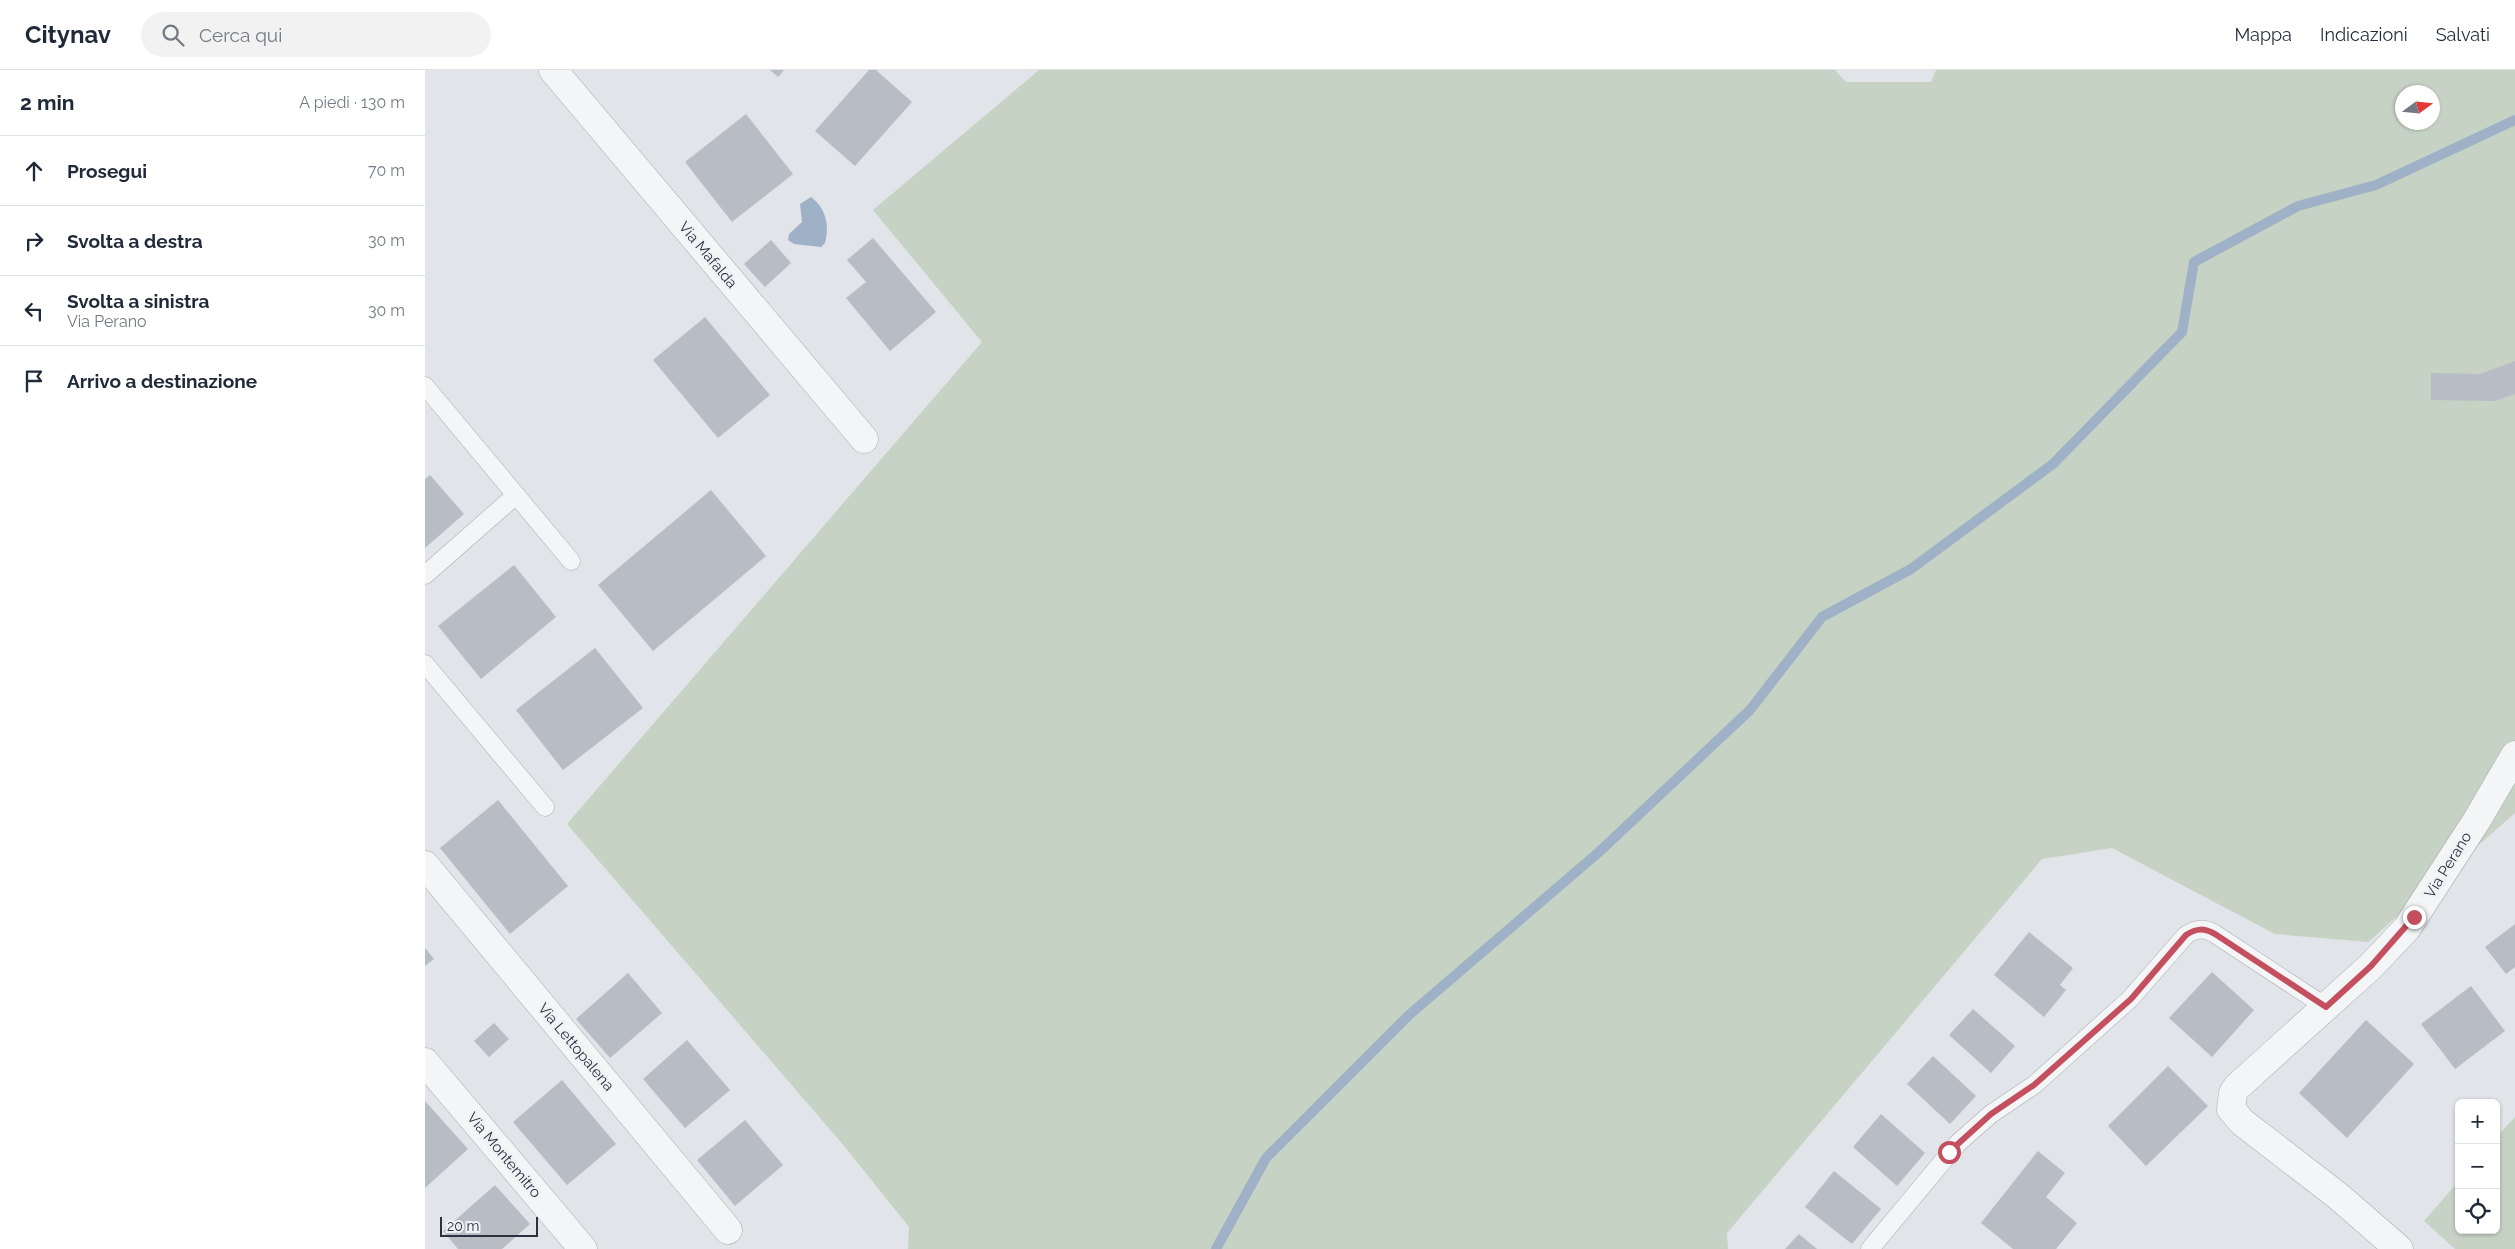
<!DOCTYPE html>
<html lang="it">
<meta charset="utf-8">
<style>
body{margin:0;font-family:Raleway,sans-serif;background:#f2f2f3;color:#1f2937}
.controls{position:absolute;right:15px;bottom:15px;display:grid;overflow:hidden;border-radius:8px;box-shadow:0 1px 4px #0004}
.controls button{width:45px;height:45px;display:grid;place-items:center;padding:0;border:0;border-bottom:1px solid #e0e1e3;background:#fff;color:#1f2937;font:25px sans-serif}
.compass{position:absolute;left:1970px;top:15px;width:45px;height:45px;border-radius:50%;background:#fff;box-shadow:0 1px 4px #0004;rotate:75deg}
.scale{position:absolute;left:15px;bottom:12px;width:98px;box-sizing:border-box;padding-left:5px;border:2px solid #2b323f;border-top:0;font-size:14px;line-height:18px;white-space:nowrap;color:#2b323f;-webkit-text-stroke:4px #f0f3f6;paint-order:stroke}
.stop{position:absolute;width:15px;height:15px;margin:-11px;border:4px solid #c4505f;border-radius:50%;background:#fff}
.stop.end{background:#c4505f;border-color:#fff;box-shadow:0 1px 5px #0008}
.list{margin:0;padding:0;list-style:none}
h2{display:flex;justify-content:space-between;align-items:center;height:65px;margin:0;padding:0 20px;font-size:21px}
h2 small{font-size:16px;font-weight:400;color:#747a83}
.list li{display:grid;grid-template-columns:32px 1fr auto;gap:15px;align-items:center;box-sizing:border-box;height:70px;padding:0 20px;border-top:1px solid #e0e1e3}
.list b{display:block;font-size:19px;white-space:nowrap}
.list p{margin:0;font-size:16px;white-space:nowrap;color:#747a83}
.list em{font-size:16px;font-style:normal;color:#747a83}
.icon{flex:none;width:28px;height:28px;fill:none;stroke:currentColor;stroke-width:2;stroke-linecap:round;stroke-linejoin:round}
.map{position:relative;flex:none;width:2090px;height:1179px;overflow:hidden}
header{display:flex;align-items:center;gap:30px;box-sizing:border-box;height:70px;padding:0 25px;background:#fff;border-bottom:1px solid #e0e1e3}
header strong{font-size:24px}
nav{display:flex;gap:28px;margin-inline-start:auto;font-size:18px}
.search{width:350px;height:45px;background:#f2f2f3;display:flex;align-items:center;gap:12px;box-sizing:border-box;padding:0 18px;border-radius:28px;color:#747a83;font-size:19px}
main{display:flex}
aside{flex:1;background:#fff}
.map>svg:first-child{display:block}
.green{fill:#c6d2c3;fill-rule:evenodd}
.water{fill:#9fb1c6}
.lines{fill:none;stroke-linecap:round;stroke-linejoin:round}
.stream{stroke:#9fb1c6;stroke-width:10}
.building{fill:#b8bdc5}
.lane-casing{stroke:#a7abb2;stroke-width:19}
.street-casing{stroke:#a7abb2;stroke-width:29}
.lane{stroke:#f3f5f7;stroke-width:18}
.street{stroke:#f3f5f7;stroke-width:28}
.route{stroke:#c4505f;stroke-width:6}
.labels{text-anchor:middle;stroke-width:5;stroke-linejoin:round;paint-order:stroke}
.street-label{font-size:15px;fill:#2b323f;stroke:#f0f3f6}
</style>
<header>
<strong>Citynav</strong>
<div class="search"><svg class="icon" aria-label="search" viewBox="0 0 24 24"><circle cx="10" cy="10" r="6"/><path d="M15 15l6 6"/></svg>Cerca qui</div>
<nav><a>Mappa</a><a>Indicazioni</a><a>Salvati</a></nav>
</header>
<main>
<aside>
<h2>2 min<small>A piedi · 130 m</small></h2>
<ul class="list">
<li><svg class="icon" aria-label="ahead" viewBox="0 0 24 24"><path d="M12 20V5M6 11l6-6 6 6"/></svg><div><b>Prosegui</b></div><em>70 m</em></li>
<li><svg class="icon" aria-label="right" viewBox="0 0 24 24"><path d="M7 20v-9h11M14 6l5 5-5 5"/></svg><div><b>Svolta a destra</b></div><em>30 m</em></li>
<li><svg class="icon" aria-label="left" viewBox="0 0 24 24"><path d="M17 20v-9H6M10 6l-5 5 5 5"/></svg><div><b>Svolta a sinistra</b><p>Via Perano</p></div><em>30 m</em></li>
<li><svg class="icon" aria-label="arrive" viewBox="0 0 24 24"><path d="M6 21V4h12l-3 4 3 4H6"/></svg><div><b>Arrivo a destinazione</b></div></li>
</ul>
</aside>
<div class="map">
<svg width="2090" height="1179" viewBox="0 0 2090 1179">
<rect width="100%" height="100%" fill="#e1e4e8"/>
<!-- green -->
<g class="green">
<path d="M614,0H1410L1421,12H1506L1511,0H2090V743L1943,872L1850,864L1687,778L1617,789L1302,1163L1303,1179H483L484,1157L420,1077L142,754L557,272L448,140ZM1978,22H2008V52H1978Z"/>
<path d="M2090,1047V1179H2030L1999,1151L2034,1111V1160H2071V1068Z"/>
</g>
<!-- water -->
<path class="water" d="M386,127C401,138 405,156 400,173L396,177L369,174L363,170L364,164L377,152L375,134Z"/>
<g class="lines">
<!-- stream -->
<path class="stream" d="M791,1179L841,1088L984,945L1174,782L1325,640L1397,547L1486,499L1628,394L1757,262L1769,192L1873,136L1951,115L2090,50"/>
</g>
<!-- building -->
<g class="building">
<path d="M345,0H359L353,7Z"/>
<path d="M444,0H451L487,32L430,96L390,61Z"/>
<path d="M321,44L368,104L307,152L260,92Z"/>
<path d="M448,168L511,242L465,281L421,228L441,212L422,190Z"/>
<path d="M346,170L366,193L340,217L319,194Z"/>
<path d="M280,247L345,325L293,368L228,290Z"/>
<path d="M2090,291V324L2070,331L2006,330V303L2055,304Z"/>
<path d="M5,405L39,444L0,478V409Z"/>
<path d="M286,420L341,486L228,581L173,515Z"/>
<path d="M89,495L131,547L56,609L13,556Z"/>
<path d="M170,578L218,638L138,700L91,640Z"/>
<path d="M73,730L143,816L85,864L15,778Z"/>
<path d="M2090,854V897L2081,904L2060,877Z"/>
<path d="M1604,862L1648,898L1635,915L1641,920L1619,947L1569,905Z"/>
<path d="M0,878L9,889L0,896Z"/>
<path d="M1787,902L1829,940L1787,987L1744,948Z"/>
<path d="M203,903L237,943L185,988L151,949Z"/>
<path d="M2046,916L2080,961L2030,999L1996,954Z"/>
<path d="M1548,939L1590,976L1566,1003L1524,965Z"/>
<path d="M1941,950L1989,994L1922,1068L1874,1023Z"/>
<path d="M69,953L84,969L64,987L49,971Z"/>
<path d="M262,970L305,1020L260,1058L218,1009Z"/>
<path d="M1508,986L1551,1026L1525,1054L1482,1014Z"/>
<path d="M1743,996L1783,1036L1721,1096L1683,1056Z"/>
<path d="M137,1010L191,1074L142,1115L88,1052Z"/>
<path d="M0,1031L43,1079L0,1118Z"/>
<path d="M1456,1044L1500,1083L1472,1116L1428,1077Z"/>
<path d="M320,1050L358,1095L310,1136L272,1090Z"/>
<path d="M1613,1081L1640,1103L1621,1127L1652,1153L1631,1179H1588L1556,1153Z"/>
<path d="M1409,1101L1456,1139L1427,1174L1380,1137Z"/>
<path d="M70,1115L105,1154L77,1179H33L18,1161Z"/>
<path d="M1374,1164L1392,1179H1360Z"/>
</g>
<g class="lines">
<!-- lane casing -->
<g class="lane-casing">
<g id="lane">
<path d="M0,316L146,491"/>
<path d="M0,505L91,425"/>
<path d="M0,594L120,737"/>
<path d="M1445,1179L1533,1073L1566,1044L1609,1015L1705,929L1761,865C1772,858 1779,858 1790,864L1901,937"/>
</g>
</g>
<!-- street casing -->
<g class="street-casing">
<g id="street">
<path d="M128,0L439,369"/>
<path d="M0,795L303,1160"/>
<path d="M0,992L158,1179"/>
<path d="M1974,1179L1913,1126L1817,1052L1806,1039L1808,1023L1812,1017L1946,896L1982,858L2052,750L2090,685"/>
</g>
</g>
<!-- lane -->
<use href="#lane" class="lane"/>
<!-- street -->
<use href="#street" class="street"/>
</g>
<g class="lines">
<!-- route -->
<path class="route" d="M1524,1082L1566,1044L1609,1015L1706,929L1761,865C1772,858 1779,858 1790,864L1901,937L1946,896L1989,847"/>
</g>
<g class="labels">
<!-- street labels -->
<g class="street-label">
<text transform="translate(283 185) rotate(50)" y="5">Via Mafalda</text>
<text transform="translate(2023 795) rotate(-58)" y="5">Via Perano</text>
<text transform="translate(151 977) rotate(50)" y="5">Via Lettopalena</text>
<text transform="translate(79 1085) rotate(50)" y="5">Via Montemitro</text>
</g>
</g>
</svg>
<div class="controls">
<button>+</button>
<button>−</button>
<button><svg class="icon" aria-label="locate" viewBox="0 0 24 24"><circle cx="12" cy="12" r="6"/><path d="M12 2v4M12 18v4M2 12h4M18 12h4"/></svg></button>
</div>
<svg class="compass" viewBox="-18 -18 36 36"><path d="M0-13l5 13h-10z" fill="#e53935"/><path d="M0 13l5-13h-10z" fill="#747a83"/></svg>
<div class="scale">20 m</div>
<div class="stop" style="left:1524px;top:1082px"></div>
<div class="stop end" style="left:1989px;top:847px"></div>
</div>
</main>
